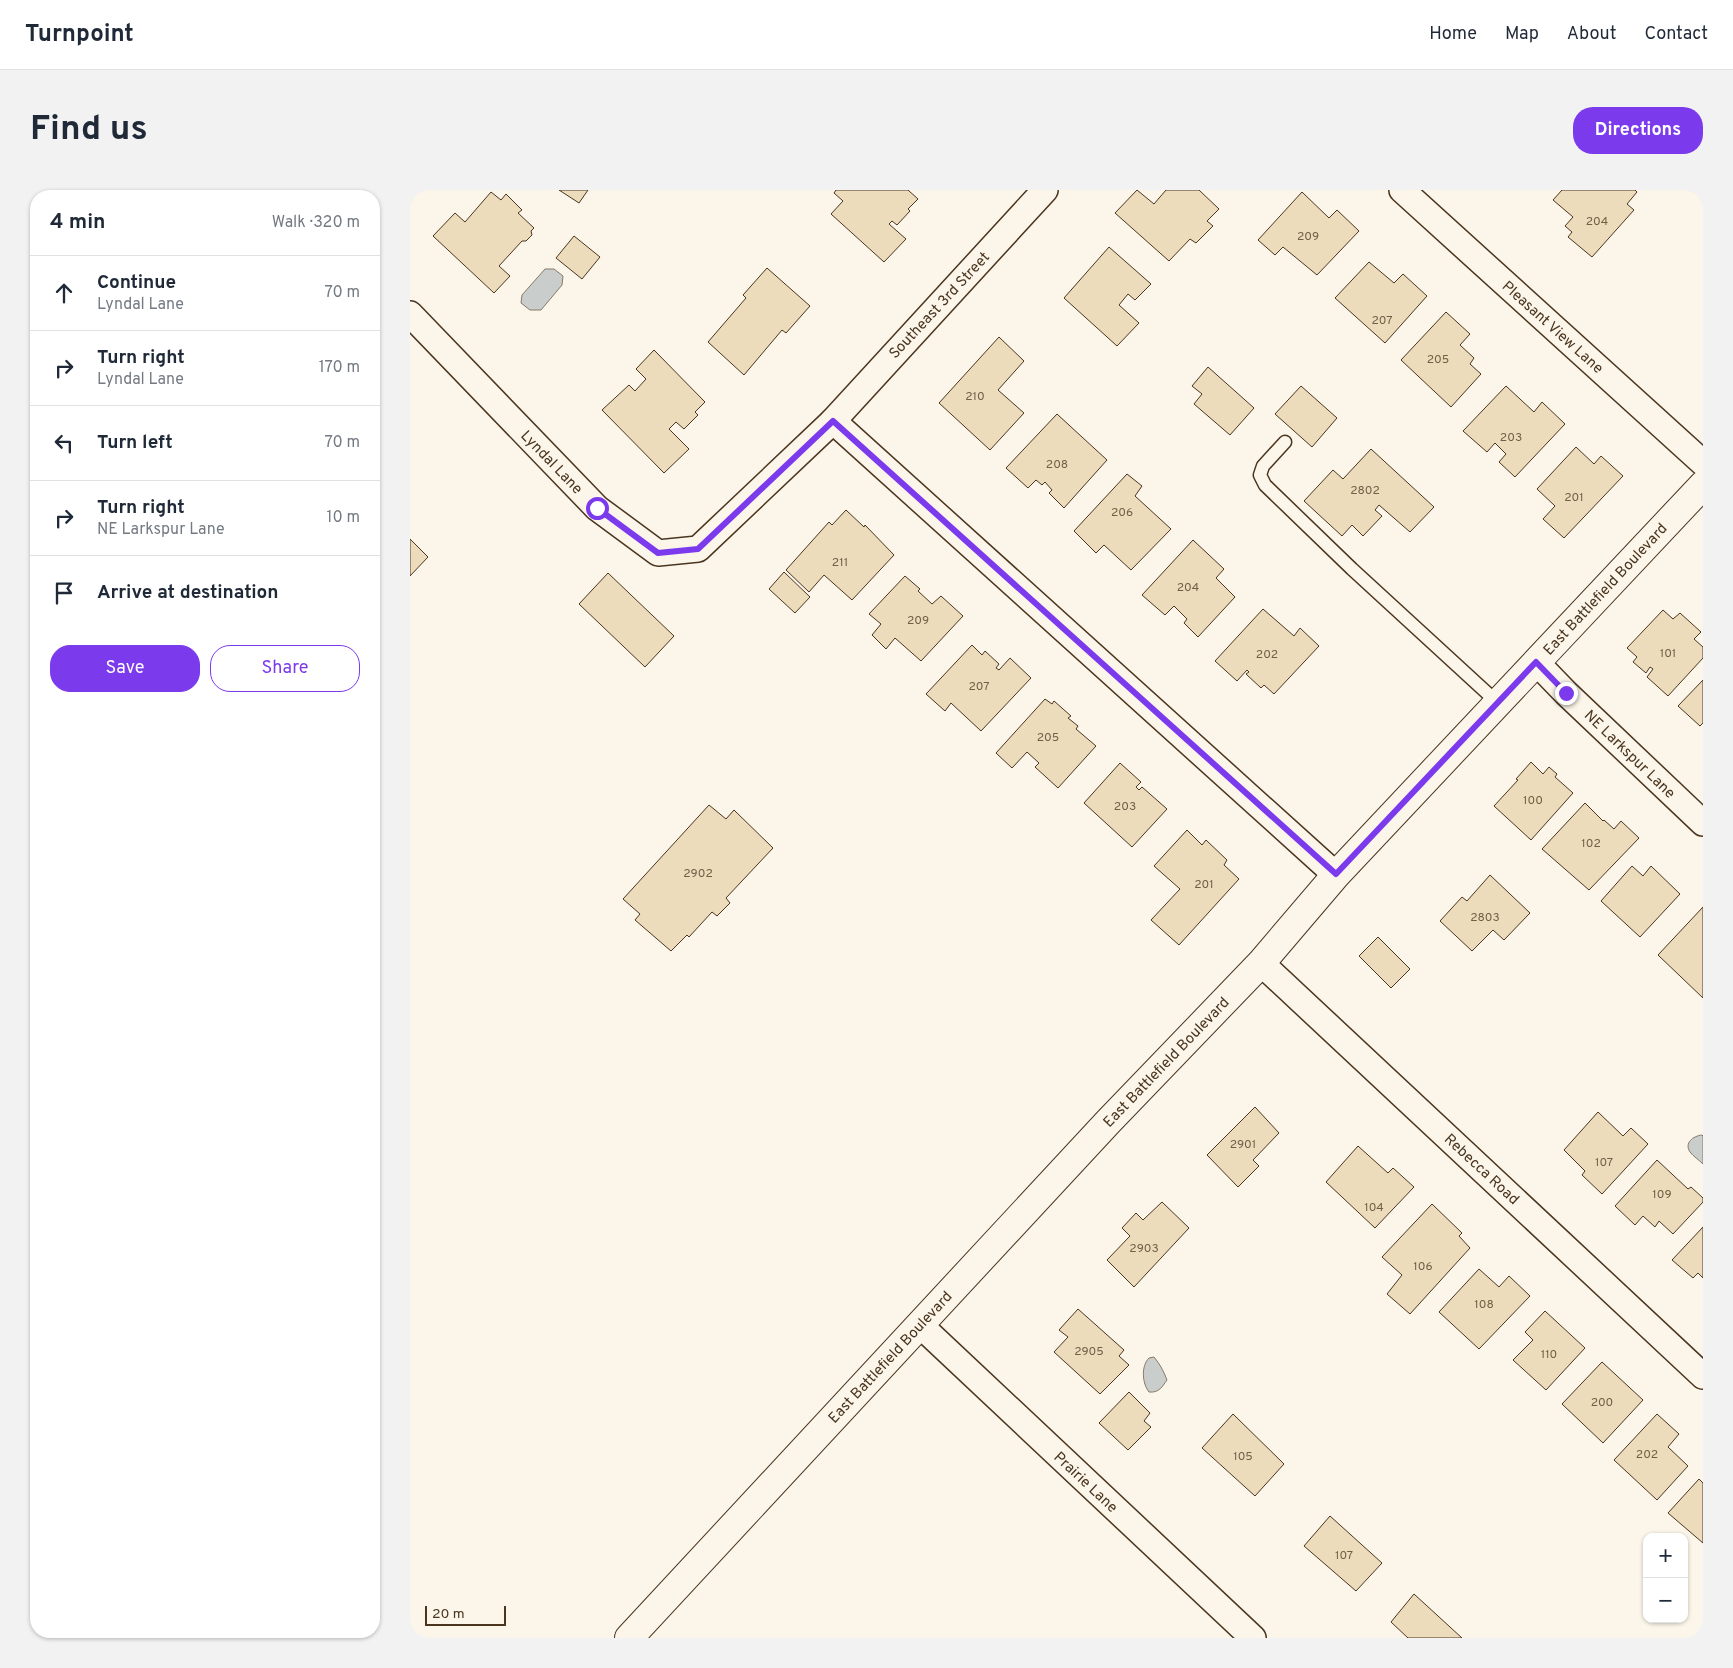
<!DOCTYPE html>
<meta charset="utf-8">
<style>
body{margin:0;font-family:Overpass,sans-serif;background:#f2f2f3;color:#1f2937}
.controls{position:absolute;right:15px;bottom:15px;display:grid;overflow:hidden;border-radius:10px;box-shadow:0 1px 4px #0004}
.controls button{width:45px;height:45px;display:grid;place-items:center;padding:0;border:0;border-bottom:1px solid #e0e1e3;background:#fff;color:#1f2937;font:25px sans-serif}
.scale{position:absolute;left:15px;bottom:12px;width:81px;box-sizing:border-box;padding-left:5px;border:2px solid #4a3520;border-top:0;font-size:14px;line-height:18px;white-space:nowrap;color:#4a3520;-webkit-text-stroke:4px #fbf6e9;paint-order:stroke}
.stop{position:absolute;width:15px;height:15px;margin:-11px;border:4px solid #7c3aed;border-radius:50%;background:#fff}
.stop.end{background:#7c3aed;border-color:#fff;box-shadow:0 1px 5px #0008}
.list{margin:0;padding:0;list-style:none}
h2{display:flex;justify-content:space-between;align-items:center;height:65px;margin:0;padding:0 20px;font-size:21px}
h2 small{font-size:16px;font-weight:400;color:#747a83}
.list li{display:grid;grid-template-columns:32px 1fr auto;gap:15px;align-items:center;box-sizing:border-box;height:75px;padding:0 20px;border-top:1px solid #e0e1e3}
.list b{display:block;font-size:19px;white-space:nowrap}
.list p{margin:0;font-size:16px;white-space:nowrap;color:#747a83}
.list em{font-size:16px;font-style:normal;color:#747a83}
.actions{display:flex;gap:10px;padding:15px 20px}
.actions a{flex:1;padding:11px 0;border:1px solid #7c3aed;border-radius:20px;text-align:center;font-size:18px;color:#7c3aed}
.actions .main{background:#7c3aed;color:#fff}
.icon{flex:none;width:28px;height:28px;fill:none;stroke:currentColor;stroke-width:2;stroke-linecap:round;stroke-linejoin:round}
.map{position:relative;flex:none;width:1293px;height:1448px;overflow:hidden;border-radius:20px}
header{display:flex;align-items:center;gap:30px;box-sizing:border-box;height:70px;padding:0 25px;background:#fff;border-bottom:1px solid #e0e1e3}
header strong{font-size:24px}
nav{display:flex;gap:28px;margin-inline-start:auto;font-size:18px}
.intro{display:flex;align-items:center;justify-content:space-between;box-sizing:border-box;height:120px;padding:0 30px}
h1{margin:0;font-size:35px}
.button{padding:12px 22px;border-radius:20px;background:#7c3aed;color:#fff;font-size:18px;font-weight:700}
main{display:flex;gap:30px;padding:0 30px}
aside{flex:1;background:#fff;border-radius:20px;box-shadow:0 1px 4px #0004}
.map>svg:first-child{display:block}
.water{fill:#c9cecd;stroke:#887966}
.building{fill:#ecdcbc;stroke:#4a3520}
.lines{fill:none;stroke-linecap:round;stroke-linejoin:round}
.service-casing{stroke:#4a3520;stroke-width:15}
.minor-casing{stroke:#4a3520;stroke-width:28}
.tertiary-casing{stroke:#4a3520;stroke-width:30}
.service{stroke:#fbf6e9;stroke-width:12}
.minor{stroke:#fbf6e9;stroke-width:25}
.tertiary{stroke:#fbf6e9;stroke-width:28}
.route{stroke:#7c3aed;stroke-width:6}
.labels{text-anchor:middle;stroke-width:4;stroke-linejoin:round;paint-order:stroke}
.number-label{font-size:12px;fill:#725f47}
.street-label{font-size:15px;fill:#4a3520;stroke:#fbf6e9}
</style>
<header>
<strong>Turnpoint</strong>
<nav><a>Home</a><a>Map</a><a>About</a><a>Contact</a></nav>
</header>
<div class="intro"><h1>Find us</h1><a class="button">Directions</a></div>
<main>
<aside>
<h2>4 min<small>Walk · 320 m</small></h2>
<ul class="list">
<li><svg class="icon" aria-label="ahead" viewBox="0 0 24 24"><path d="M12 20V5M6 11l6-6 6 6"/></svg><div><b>Continue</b><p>Lyndal Lane</p></div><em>70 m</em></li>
<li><svg class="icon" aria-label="right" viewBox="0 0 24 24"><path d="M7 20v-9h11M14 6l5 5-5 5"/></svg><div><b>Turn right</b><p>Lyndal Lane</p></div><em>170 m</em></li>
<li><svg class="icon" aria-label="left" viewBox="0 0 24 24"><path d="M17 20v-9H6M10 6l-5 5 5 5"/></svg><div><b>Turn left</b></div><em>70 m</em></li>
<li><svg class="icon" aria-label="right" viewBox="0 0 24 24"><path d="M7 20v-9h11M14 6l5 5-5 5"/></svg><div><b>Turn right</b><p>NE Larkspur Lane</p></div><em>10 m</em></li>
<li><svg class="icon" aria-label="arrive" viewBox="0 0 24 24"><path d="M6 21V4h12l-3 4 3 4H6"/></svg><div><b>Arrive at destination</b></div></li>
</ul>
<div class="actions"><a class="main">Save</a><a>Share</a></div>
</aside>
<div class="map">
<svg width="1293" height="1448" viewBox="0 0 1293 1448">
<rect width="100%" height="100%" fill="#fbf6e9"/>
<!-- water -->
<g class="water">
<path d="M135,79H144L153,86L152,95L131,120H120L111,113L112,105Z"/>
<path d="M1292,945L1293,946V974C1289,970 1283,966 1280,962C1274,953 1283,946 1292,945Z"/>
<path d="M744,1167C750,1174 754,1182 757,1190C752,1197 749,1203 739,1202C732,1193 731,1176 739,1168Z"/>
</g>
<!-- building -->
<g class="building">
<path d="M149,0H178L169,13Z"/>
<path d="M426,0H498L508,9L498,19L500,21L487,35L482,31L479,34L496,49L474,72L421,24L433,11L424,3Z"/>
<path d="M727,0L744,14L756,0H789L809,19L797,31L803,36L786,53L780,49L759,71L705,23Z"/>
<path d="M1152,0H1225L1227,2L1217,14L1224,20L1182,67L1158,47L1162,42L1155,36L1163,27L1143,10Z"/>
<path d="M81,2L91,10L96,4L112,20L108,23L124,38L121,41L122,45L116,51H112L89,76L100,86L84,103L23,46L45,23L55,32Z"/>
<path d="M892,2L919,28L927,20L949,41L907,85L873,57L865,65L848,50Z"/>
<path d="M164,46L190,67L172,89L146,68Z"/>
<path d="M699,57L741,94L725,110L718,104L709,115L729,133L707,156L654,108Z"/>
<path d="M959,72L984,93L993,84L1017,106L975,153L925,108Z"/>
<path d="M357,78L400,116L376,143L372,140L334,185L298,152L336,108L333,105Z"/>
<path d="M1036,122L1060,144L1050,155L1064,168L1060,174L1071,184L1041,217L991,170Z"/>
<path d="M589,147L614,171L588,200L614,223L580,260L529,213Z"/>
<path d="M244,160L295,212L285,222L288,225L274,239L266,232L259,239L279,259L254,283L192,220L219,195L225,201L236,189L226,179Z"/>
<path d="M798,177L844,218L820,245L784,214L792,204L782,196Z"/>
<path d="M891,196L927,228L902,257L865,224Z"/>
<path d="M1096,196L1124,222L1132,212L1155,234L1105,287L1089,272L1096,264L1085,253L1077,262L1053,241Z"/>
<path d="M647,224L697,270L654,318L639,303L642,300L635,292L632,295L626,290L618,298L596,278Z"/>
<path d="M1166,257L1184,274L1191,266L1213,286L1154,348L1133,329L1145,316L1127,299Z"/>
<path d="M961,259L1024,317L1000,342L969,315L965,320L972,326L953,346L942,335L932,346L894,311L923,280L933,289Z"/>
<path d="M717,284L732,296L725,306L761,339L721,380L694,355L686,363L664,341Z"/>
<path d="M436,320L454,337L455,335L484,365L442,410L414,385L399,402L376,380L419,332L422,335Z"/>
<path d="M0,349L18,367L0,386Z"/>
<path d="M783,350L814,379L806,388L825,407L788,447L774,433L777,429L764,416L755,425L732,405Z"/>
<path d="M374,382L400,407L385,423L359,399Z"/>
<path d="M198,383L264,446L235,477L169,414Z"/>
<path d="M495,386L510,399L508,401L522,414L531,406L553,426L511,471L485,448L476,459L462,445L471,434L459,424Z"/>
<path d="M853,419L884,446L890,438L909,456L864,504L854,495L851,498L836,484L839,482L837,480L827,491L805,471Z"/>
<path d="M1253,420L1263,429L1270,423L1291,442L1284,449L1293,457V468L1258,506L1237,487L1243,479L1240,477L1236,483L1223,472L1227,467L1217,458Z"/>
<path d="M562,455L572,465L575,461L589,474L586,478L589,480L600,468L621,488L571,541L541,513L535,521L516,504Z"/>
<path d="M1293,490V533L1290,536L1268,516Z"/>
<path d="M635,509L642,514L644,511L661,526L658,528L668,536L666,539L686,556L648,598L625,577L629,573L617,562L602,578L586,563Z"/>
<path d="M1121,572L1133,584L1139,577L1147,584L1145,587L1163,603L1121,650L1084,616L1108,590L1106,589Z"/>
<path d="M710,573L731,592L726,597L729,600L732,597L757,619L722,657L674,613Z"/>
<path d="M1175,613L1193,631L1194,630L1204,639L1211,631L1229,648L1179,700L1132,659Z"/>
<path d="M299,615L316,629L324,620L363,658L316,708L320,713L307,726L302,722L279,747L277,745L261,761L225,730L230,724L213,709Z"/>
<path d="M777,640L792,655L796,650L817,670L814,675L829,689L769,755L741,730L770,699L744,676Z"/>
<path d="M1222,676L1233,686L1241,676L1270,704L1230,747L1191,711Z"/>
<path d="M1080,685L1120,723L1094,750L1083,740L1062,761L1030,731L1052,707L1057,711Z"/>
<path d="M1293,717V808L1248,765Z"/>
<path d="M968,747L1000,779L981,798L949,766Z"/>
<path d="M845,917L869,943L843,970L849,976L828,997L797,965Z"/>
<path d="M1188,922L1213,946L1221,938L1238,954L1192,1004L1172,985L1175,981L1154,960Z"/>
<path d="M948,956L978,983L983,978L1004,997L965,1038L916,992Z"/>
<path d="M1247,970L1278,999L1281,997L1293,1008V1012L1263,1044L1249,1031L1245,1037L1233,1026L1225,1035L1205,1016Z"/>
<path d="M752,1012L779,1038L724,1097L697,1070L720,1046L712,1038L726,1023L733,1030Z"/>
<path d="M1022,1014L1052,1043L1049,1046L1060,1058L1000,1124L977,1104L992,1085L972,1067Z"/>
<path d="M1293,1037V1088L1288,1083L1283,1088L1262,1070Z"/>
<path d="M1069,1079L1089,1097L1099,1086L1120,1106L1069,1159L1029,1122Z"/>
<path d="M668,1119L714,1160L709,1166L719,1175L690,1204L644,1162L658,1147L649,1140Z"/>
<path d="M1135,1121L1175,1158L1136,1200L1103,1170L1123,1150L1115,1142Z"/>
<path d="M1192,1172L1233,1210L1193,1253L1152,1214Z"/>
<path d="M719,1202L740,1223L734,1231L741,1237L718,1260L689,1233Z"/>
<path d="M823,1224L874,1274L845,1306L792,1258Z"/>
<path d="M1247,1224L1269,1244L1258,1257L1278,1276L1247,1310L1204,1270Z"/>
<path d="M1289,1289L1293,1293V1353L1258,1323Z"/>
<path d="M920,1326L972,1373L946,1401L894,1356Z"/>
<path d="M1004,1404L1052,1448H998L981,1432Z"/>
</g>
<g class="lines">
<!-- service casing -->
<g class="service-casing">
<path id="service" d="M875,252L853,276L850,285L855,295L942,379L1088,513"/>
</g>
<!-- minor casing -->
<g class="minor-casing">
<g id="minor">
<path d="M992,0L1293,273"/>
<path d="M0,124L187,318L248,363L288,359L423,231L635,0"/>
<path d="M423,231L926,685"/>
<path d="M1126,472L1156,503L1293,633"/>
<path d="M851,773L1293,1186"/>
<path d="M510,1135L843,1448"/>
</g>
</g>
<!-- tertiary casing -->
<g class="tertiary-casing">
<path id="tertiary" d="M219,1448L698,932L851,773L926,685L1293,295"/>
</g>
<!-- service -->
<use href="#service" class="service"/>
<!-- minor -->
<use href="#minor" class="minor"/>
<!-- tertiary -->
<use href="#tertiary" class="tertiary"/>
</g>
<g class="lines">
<!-- route -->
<path class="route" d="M187,318L248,363L288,359L423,231L926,684L1126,472L1156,503"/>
</g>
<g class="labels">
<!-- number labels -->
<g class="number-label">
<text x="1187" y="35">204</text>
<text x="898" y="50">209</text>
<text x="972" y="134">207</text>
<text x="1028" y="173">205</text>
<text x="565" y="210">210</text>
<text x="1101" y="251">203</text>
<text x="647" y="278">208</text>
<text x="955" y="304">2802</text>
<text x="1164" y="311">201</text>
<text x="712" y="326">206</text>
<text x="430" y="376">211</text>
<text x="778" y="401">204</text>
<text x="508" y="434">209</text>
<text x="1258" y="467">101</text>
<text x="857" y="468">202</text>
<text x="569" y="500">207</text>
<text x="638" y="551">205</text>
<text x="1123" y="614">100</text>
<text x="715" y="620">203</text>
<text x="1181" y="657">102</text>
<text x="288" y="687">2902</text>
<text x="794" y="698">201</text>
<text x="1075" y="731">2803</text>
<text x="833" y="958">2901</text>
<text x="1194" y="976">107</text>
<text x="1252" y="1008">109</text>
<text x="964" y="1021">104</text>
<text x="734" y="1062">2903</text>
<text x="1013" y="1080">106</text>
<text x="1074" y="1118">108</text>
<text x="679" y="1165">2905</text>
<text x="1139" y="1168">110</text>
<text x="1192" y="1216">200</text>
<text x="1237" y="1268">202</text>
<text x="833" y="1270">105</text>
<text x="934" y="1369">107</text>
</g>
<!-- street labels -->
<g class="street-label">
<text transform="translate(529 115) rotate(-47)" y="5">Southeast 3rd Street</text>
<text transform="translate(1143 137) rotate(42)" y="5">Pleasant View Lane</text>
<text transform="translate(142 272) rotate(46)" y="5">Lyndal Lane</text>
<text transform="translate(1195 399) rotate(-47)" y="5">East Battlefield Boulevard</text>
<text transform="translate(1220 564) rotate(44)" y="5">NE Larkspur Lane</text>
<text transform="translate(756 872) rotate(-46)" y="5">East Battlefield Boulevard</text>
<text transform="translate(1072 979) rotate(43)" y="5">Rebecca Road</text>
<text transform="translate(480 1167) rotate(-47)" y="5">East Battlefield Boulevard</text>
<text transform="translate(676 1292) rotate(43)" y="5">Prairie Lane</text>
</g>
</g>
</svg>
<div class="controls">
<button>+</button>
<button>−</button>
</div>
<div class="scale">20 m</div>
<div class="stop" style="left:187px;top:318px"></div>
<div class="stop end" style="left:1156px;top:503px"></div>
</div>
</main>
